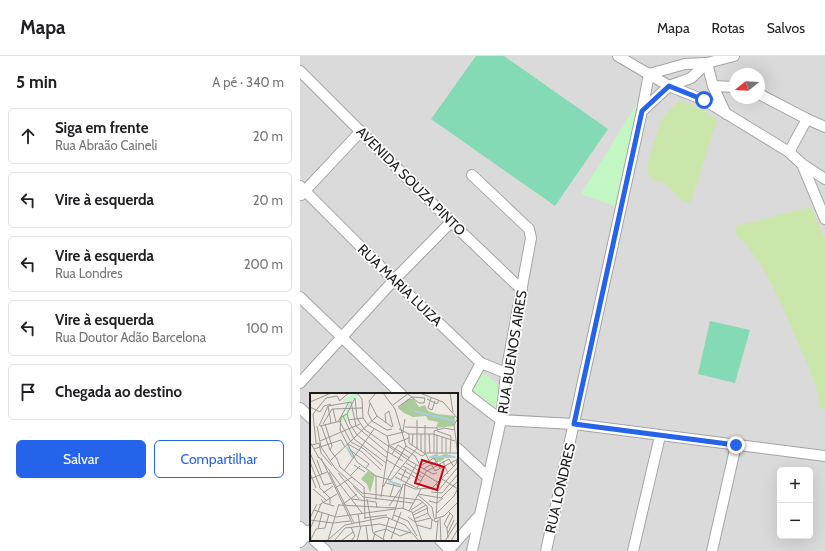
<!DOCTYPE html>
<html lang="pt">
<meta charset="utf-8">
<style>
body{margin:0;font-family:Cabin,sans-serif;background:#f6f6f6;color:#202124}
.controls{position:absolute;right:12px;bottom:12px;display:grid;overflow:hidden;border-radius:6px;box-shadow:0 4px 16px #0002}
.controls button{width:36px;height:36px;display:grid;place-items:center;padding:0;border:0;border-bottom:1px solid #e0e0e0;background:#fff;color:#202124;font:20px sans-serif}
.compass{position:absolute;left:429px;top:12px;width:36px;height:36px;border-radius:50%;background:#fff;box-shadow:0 4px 16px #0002;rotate:252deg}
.stop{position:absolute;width:12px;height:12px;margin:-9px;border:3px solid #2563eb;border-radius:50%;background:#fff}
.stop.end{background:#2563eb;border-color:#fff;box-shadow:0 1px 4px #0008}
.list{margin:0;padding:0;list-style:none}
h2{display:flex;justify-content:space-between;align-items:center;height:52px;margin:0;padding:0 16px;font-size:17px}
h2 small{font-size:13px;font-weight:400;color:#757577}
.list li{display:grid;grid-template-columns:26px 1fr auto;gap:12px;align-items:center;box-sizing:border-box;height:56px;margin:0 8px 8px;padding:0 8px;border:1px solid #e0e0e0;border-radius:6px}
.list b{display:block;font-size:15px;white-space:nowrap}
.list p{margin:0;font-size:13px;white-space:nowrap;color:#757577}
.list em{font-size:13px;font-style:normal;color:#757577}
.actions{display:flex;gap:8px;padding:12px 16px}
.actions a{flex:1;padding:9px 0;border:1px solid #2563eb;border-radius:6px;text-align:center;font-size:14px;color:#2563eb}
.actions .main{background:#2563eb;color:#fff}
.icon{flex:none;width:22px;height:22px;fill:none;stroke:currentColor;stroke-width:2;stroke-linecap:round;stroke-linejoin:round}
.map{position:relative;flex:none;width:525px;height:495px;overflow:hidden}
header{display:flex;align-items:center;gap:24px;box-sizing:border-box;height:56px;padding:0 20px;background:#fff;border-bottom:1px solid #e0e0e0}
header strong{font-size:19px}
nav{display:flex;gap:22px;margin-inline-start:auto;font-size:14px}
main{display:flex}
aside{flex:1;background:#fff}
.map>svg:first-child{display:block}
.residential{fill:#dbdada;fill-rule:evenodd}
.grass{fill:#cbe6ab}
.park{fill:#c2f7c3}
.pitch{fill:#84dab5}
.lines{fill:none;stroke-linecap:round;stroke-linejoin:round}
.street-casing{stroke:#a4a4a4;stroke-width:12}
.street{stroke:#fff;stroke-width:10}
.route{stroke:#2563eb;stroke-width:5}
.labels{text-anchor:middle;stroke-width:3.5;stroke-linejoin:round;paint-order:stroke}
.street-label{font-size:14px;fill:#1d1d1d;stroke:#fff}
.inset-river{fill:none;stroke:#a5d0da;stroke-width:2}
.inset-road{fill:none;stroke:#9a9894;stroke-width:1}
.view{fill:#c10912;fill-opacity:0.15;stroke:#c10912;stroke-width:2}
.inset-edge{fill:none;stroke:#1d1d1d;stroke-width:2}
</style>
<header>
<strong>Mapa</strong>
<nav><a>Mapa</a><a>Rotas</a><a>Salvos</a></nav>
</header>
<main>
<aside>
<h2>5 min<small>A pé · 340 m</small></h2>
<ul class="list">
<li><svg class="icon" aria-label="ahead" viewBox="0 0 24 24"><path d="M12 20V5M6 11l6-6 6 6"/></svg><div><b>Siga em frente</b><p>Rua Abraão Caineli</p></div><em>20 m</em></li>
<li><svg class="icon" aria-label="left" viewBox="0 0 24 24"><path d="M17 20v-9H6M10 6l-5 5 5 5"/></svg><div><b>Vire à esquerda</b></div><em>20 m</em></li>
<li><svg class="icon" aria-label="left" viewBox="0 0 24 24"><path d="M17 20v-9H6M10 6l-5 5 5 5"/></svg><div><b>Vire à esquerda</b><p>Rua Londres</p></div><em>200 m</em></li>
<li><svg class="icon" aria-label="left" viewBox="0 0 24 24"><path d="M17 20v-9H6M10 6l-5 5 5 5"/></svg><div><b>Vire à esquerda</b><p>Rua Doutor Adão Barcelona</p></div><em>100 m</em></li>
<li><svg class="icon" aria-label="arrive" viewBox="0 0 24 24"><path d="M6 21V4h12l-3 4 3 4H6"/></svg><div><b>Chegada ao destino</b></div></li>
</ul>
<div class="actions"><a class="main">Salvar</a><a>Compartilhar</a></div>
</aside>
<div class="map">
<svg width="525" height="495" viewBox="0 0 525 495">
<rect width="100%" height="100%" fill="#eeeae3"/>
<!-- residential -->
<path class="residential" d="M0,0H525V495H0ZM435,18H459V42H435ZM11,338H157V484H11ZM480,414H510V480H480Z"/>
<!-- grass -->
<g class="grass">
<path d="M377,46C394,45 404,56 417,64L391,146H384L363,126L355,125L350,121L347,115L350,98L362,63Z"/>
<path d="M511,151L525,183V354L520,352L519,342L509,312L477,239L461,209L446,188L437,180L435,170Z"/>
</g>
<!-- park -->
<g class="park">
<path d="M338,46L349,52L325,154L281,138Z"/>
<path d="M181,316L203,331L198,360L171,337Z"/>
</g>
<!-- pitch -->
<g class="pitch">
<path d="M176,0H204L308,73L255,150L131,63Z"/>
<path d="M410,265L450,274L435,327L398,318Z"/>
</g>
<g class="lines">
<!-- street casing -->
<g class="street-casing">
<g id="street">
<path d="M318,0L369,30L404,44L489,96L502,108L525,163"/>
<path d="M0,15L151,166L222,234"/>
<path d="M413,30L435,31"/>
<path d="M459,38L507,63L525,71"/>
<path d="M426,58L413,30L407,7L434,0"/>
<path d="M489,96L507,63"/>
<path d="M502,108L525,123"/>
<path d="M0,130L94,224L181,307L206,317"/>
<path d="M1,139L61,75"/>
<path d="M0,241L101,338"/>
<path d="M181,307L167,333V338L201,364L274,368L525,400"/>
<path d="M0,327L94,224L151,166"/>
<path d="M0,352L11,362"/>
<path d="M157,392L188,421"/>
<path d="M0,471L11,481"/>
<path d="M14,484L26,495"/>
<path d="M140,484L149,493"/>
<path d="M0,486L11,474"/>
<path d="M148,495L178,461"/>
<path d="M172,495L201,364L206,317L231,182L229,173L172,119"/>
<path d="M246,495L342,55L349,18L385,8L407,7L391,22L369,30L342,55"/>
<path d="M333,495L360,380"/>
<path d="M412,495L436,389"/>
</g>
</g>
<!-- street -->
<use href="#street" class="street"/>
</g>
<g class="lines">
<!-- route -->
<path class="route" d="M404,44L369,30L342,55L274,368L436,389"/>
</g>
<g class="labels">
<!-- street labels -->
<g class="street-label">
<text transform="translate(111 125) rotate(45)" y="5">AVENIDA SOUZA PINTO</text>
<text transform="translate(100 229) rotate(44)" y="5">RUA MARIA LUIZA</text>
<text transform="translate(212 296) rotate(-81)" y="5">RUA BUENOS AIRES</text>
<text transform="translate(260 432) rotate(-77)" y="5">RUA LONDRES</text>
</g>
</g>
<!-- overview -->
<g transform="translate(10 337)">
<rect width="148" height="148" fill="#eeeae3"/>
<path d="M98,6H104L109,14L115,12L118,18L127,21L145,23L144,33L126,35L128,29L118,27L116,23L103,24L94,20L88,15ZM127,61L129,63L136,61L147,64L135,65L130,69L118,64ZM58,78L65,82L60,100L57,91L51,86Z" fill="#abcb9a"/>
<path d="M46,0L49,2L41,9L38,27L31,28L29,24L36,20L39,9H35L34,6Z" fill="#c2f7c3"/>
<path class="inset-river" d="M104,18L145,28M37,54L43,65M120,64H145M78,88L91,92"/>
<path class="inset-road" d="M47,0L52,6L53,25L58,32L77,43L94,39M66,0L59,8L67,23L82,34M73,0L85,16L96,53L112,63L116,61M110,0L133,9L148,26M140,0L143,19M98,1L109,10H114L115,5M45,5L47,25L54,36L98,67L123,81L127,80M45,5L37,21L31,24L30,37L47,69L66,83M121,5L118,15L122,17L125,8M117,6L127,11L129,7M29,8L39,0M0,9L21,0M60,10L58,20L62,28L77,37L82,36M83,12L99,0M18,13L21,30M0,14L10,19L14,13L21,11M88,14L102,4L115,5M23,16L26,29M37,21L40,31L47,42L77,65M33,23L44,46L76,70M38,27L53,25M28,29L39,9M30,29L41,49L54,56L73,73M76,30L75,21L79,18L83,34M13,31L22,16L52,15M15,31L22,53L20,57M11,32L20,57L27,66L30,74L54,94L55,126M115,32V60L125,78M7,33L11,54L25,75L52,100L110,107L117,113L118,121L123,128M9,33L18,13L41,9L46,33L78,60M10,33L31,28M95,34L127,35L128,37M89,36L99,41H123L145,48M93,38L95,26M127,38L141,43L140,60M99,41V50L114,60H147M111,41V58M119,41L120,60M127,42V60M132,44V60M136,45V60M10,48L50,31M0,49L9,65M6,50L3,21L16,5L27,3L30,8M38,51L52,59L71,77M2,52L9,50L11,60L22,73M79,52L100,65M81,52L99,45M102,53L103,41M4,56L31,47L35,54M40,57L59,71L56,75M78,59L93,68M0,60L14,92L22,90M124,60V38L134,35L145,37M82,61L88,52L105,63L111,74M9,64L52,120M11,65L42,130M7,67L12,81M21,67L67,23M77,67L111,88M133,68L138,81M0,69L10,94M96,70L129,90M44,72L55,79M93,73L112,84M110,73L124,65L130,75M113,76L128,68M34,78L64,36M117,78L139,66L144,74M125,78L148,66M19,79L44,130M0,80L6,95M28,80L49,106M88,80L100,86M40,83L50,73M66,83L81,87L107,55V27M66,83V107M85,84L107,95L117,77M0,86L17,79M132,86L148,96M91,87L96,76M76,90L91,94M43,93L53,104L103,110M9,94L20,105V112M73,94L96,53M25,95L42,84M3,96L16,107M128,98L148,74M121,99L132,100L148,81M13,100L23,93M108,101L131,105L148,88M108,102L122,114L124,125M71,104L79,51L77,43M80,104L84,91M11,106L14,110L24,113M42,106L66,109L67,115M57,106L63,140L76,148M119,108L127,110L133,105M33,111L47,101M9,112L27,101M29,112L86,115M79,113L92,94M93,116L95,92L106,72M4,117L26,124M101,117L113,109M99,118L111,96M102,120L116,112M127,120L144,103L148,95M48,121L50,133M84,122L98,128L107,143M103,122L118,115M26,124L92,115L102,119L112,148M98,124L105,129L121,125M0,125L7,111M54,125L77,122M126,125L128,92H126M130,125L131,148M104,126L118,120M0,127L23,130M82,127L93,91L105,96L122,95L146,71L148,63L144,32L148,25M128,128L125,129L124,126L134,123L148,109M23,130L40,128M107,132L121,136L122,126M56,133L58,148M35,135L70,131L101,140M137,135L134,131L140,120M0,136L11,111M6,136L15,135L19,121M8,136L12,120M76,136L90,143L100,139M138,140L144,127M138,145L137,135L143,123L139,119M19,146L35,132L76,124L95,132L109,148M73,146L79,125M81,146L91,119M18,147L29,111M25,147L35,135M0,148L6,136M31,148L43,139M41,148L45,143L41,134M47,148L51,133M63,148L65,139L76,136M126,148L128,127M135,148L148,128M141,148L148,136"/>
<path class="view" d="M112,67L134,74L127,97L105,90Z"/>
<rect width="148" height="148" class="inset-edge"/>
</g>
</svg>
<div class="controls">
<button>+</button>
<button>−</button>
</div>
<svg class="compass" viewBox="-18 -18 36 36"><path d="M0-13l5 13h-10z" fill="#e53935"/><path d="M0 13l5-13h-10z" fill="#757577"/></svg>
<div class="stop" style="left:404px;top:44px"></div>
<div class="stop end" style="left:436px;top:389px"></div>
</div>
</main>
